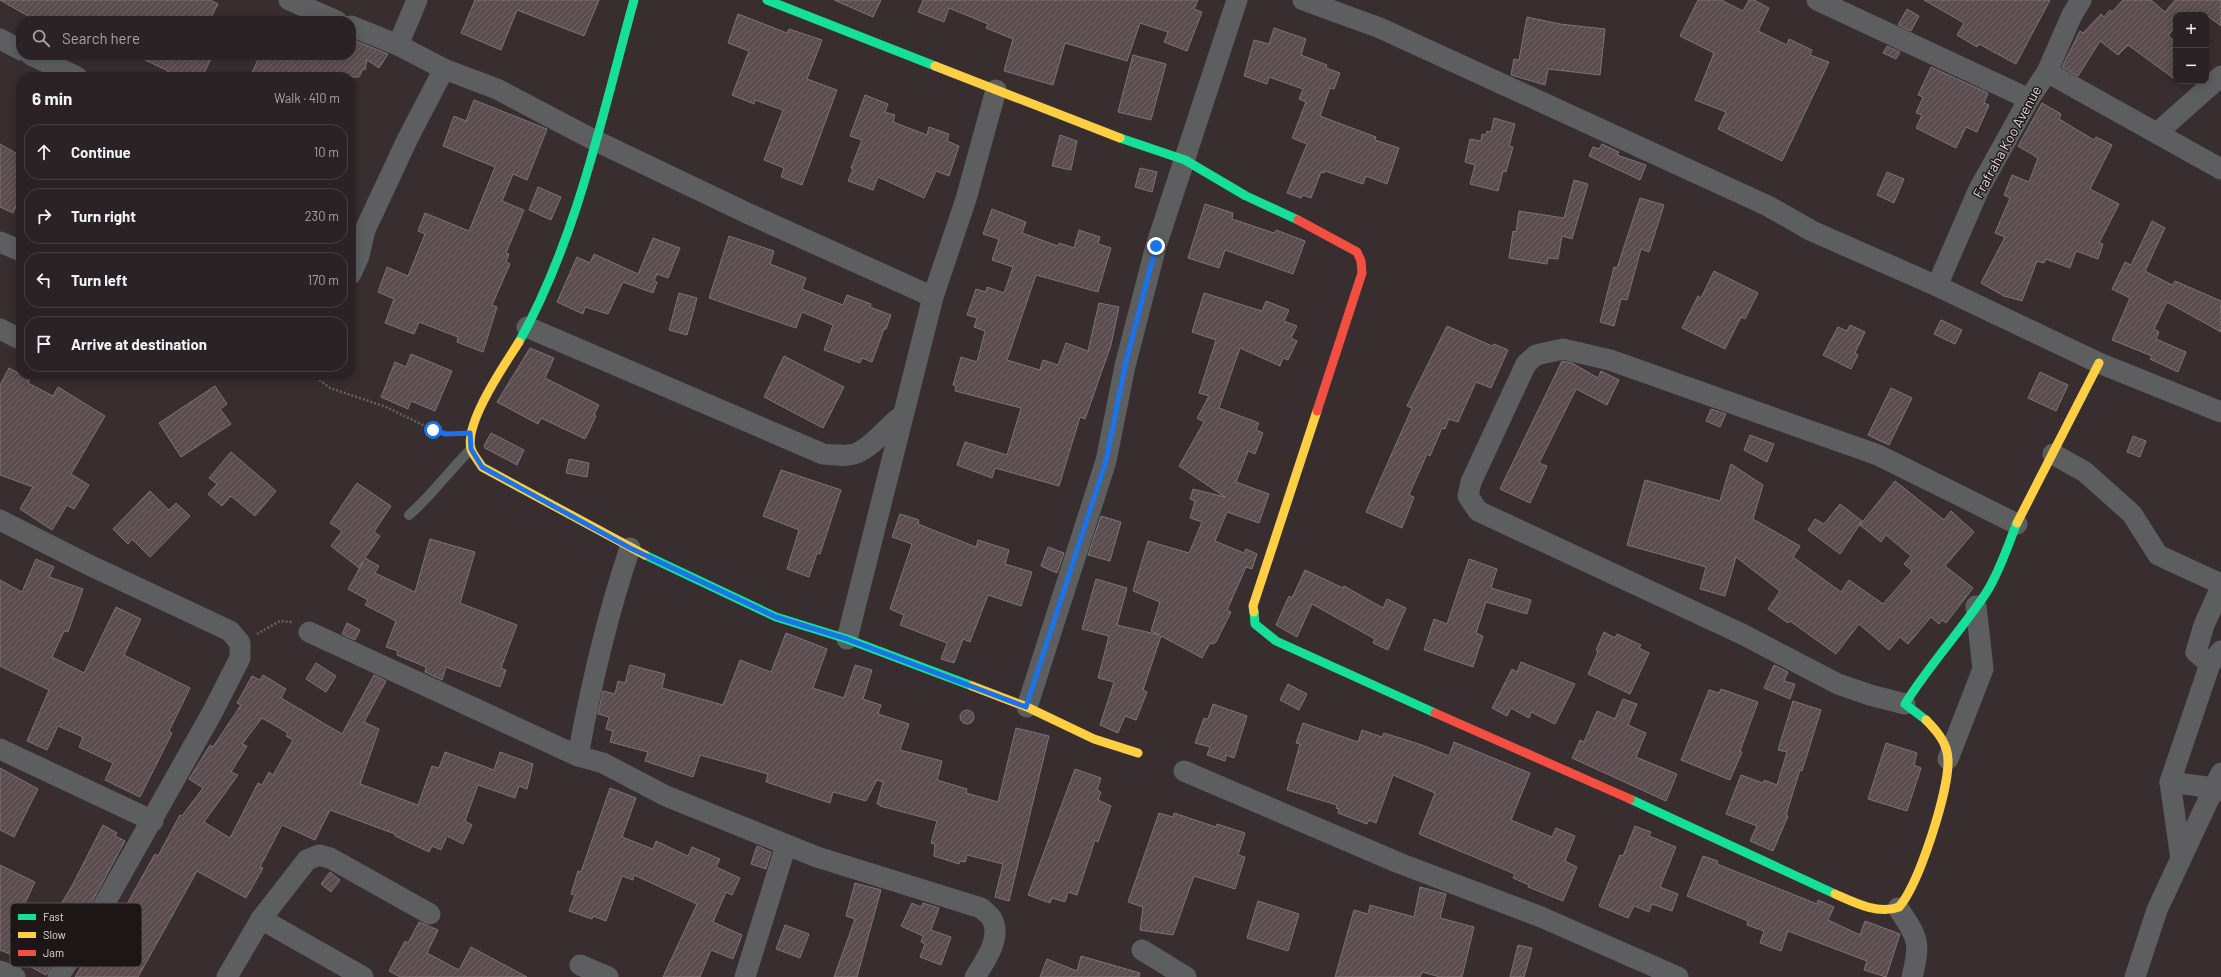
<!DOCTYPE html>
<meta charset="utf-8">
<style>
body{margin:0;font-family:Barlow,sans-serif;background:#362f31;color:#f1f3f6}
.controls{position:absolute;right:12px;top:12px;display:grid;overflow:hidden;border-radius:8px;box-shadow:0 2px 10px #0003}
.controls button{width:36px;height:36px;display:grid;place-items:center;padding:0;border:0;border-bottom:1px solid #463f41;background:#2a2224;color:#f1f3f6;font:20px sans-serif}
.stop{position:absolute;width:12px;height:12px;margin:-9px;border:3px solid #1a73e8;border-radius:50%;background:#fff}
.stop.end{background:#1a73e8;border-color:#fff;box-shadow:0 1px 4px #0008}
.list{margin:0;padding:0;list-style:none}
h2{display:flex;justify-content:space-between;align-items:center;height:52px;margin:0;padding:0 16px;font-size:17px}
h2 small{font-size:13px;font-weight:400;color:#a5a4a6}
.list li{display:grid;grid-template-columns:26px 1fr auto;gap:12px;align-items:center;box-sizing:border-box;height:56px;margin:0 8px 8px;padding:0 8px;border:1px solid #463f41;border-radius:16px}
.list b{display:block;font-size:15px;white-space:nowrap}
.list em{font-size:13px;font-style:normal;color:#a5a4a6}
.icon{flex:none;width:22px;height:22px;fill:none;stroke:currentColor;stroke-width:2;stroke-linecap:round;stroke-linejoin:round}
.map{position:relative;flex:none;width:2221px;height:977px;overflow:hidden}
.search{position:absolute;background:#2a2224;box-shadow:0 2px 10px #0003;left:16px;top:16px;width:340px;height:44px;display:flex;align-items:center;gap:10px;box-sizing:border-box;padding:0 14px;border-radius:16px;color:#a5a4a6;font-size:15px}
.panel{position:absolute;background:#2a2224;box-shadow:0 2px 10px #0003;left:16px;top:72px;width:340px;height:308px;border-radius:16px}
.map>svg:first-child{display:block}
.building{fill:url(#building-hatch);stroke:#7c7475;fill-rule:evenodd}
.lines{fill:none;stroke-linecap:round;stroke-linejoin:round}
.path{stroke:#656365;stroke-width:2.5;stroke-dasharray:2 2;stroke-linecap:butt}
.lane{stroke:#5d5e5f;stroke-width:10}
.street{stroke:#5d5e5f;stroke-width:21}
.fast{stroke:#16e098;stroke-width:9}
.slow{stroke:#ffcf43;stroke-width:9}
.jam{stroke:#f24e42;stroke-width:9}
.route{stroke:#1a73e8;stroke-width:5}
.labels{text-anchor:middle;stroke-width:3;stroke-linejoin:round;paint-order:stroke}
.street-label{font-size:14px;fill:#e2d7d9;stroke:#1d1617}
.key{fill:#1d1617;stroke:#585051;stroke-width:1}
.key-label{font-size:11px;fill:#e2d7d9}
</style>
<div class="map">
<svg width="2221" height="977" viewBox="0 0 2221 977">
<defs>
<pattern id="building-hatch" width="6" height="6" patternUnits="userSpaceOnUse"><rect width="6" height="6" fill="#5a4c4f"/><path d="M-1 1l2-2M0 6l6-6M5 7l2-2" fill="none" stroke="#716568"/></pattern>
</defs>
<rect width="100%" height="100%" fill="#382e30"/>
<!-- building -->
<g class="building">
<path d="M0,0H210L218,4L209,21H37Z"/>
<path d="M475,0H599L584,36L517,10L501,50L461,33Z"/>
<path d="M834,0H881L873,17Z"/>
<path d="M923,0H1198L1194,9L1202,12L1187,51L1164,42L1168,32L1140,23L1127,61L1065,43L1053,85L1004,71L1013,39L986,28L988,24L949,8L944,22L918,12Z"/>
<path d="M1698,0H1721L1743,11L1749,0H1754L1769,8L1758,31L1787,45L1789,39L1812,50L1810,55L1829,62L1782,161L1718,129L1726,112L1695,100L1714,53L1680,36Z"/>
<path d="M1924,0H2050L2016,64L1979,44L1977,47L1957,35L1964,23Z"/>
<path d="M2123,0H2151L2165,12L2175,0H2221V26L2206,15H2176V25L2168,36L2176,42V80L2128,45L2118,55L2100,41L2078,76L2062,67L2080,31L2083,33L2101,14L2104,17L2110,10L2112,12Z"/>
<path d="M1907,9L1919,16L1911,31L1898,25Z"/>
<path d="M738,14L787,33L789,29L822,40L807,79L837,90L802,185L781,177L784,168L764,160L783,110L755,100L754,104L732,95L749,51L728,43Z"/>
<path d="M1527,17L1560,24L1605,29L1600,75L1548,69L1545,85L1511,75L1514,59L1519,60Z"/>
<path d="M1274,28L1306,39L1301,55L1327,65L1326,68L1340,73L1334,89L1330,88L1320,116L1376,137L1375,140L1399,148L1387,184L1366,176L1363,184L1325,171L1324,173L1321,172L1311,198L1303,195L1301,198L1287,193L1307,144L1292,138L1306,102L1299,99L1303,89L1269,77L1267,84L1244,76L1254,40L1269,44Z"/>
<path d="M351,39L388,54L379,68L367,60L365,70L363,69L359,77H339L335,75L334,77H250L260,55H351Z"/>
<path d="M1887,46L1900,52L1896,59L1883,53Z"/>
<path d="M135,55H213L202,77H165L168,71Z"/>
<path d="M1133,55L1166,64L1151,120L1118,112Z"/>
<path d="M1931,67L1988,93L1984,103L1989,105L1977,132L1966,127L1956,148L1916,128L1922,115L1916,113L1923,97L1918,95Z"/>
<path d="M865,95L888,104L885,112L895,115L893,122L927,135L929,127L949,134L947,141L959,146L949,176L936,171L924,198L878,177L873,190L848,181L853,169L851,168L862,140L850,136Z"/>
<path d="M474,100L547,129L527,180L513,174L502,201L524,210L506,253L509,254L506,262L510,264L492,305L497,307L483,352L457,342L458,337L419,322L414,334L385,323L394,299L378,292L387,267L408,276L425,234L418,231L425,213L469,231L495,167L443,146L454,116L466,121Z"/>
<path d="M2042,103L2061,114L2059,119L2094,140L2096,137L2112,145L2090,189L2119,204L2099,243L2103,244L2098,259L2076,251L2070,268L2046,259L2044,263L2037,261L2022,301L2004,296L1981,283L2005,237L1995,233L2010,198L2004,195L2012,175L2029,182L2038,158L2018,146Z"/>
<path d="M1494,118L1515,124L1509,146L1513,147L1506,172L1503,171L1498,191L1470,184L1475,165L1465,162L1470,139L1481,141L1482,134L1486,135L1487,131L1491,132Z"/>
<path d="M1060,135L1077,141L1071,170L1052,166Z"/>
<path d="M0,144L21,156V195L13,213L0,207Z"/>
<path d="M1602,144L1619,152L1617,155L1646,165L1640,180L1589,156L1593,147L1599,149Z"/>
<path d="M1140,168L1157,172L1152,192L1135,187Z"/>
<path d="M1887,172L1904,179L1894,203L1877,195Z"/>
<path d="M1574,180L1588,184L1572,239L1562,236L1558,259L1548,258L1547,264L1509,258L1513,231L1516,232L1519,211L1564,218Z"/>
<path d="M538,187L561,197L551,220L529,210Z"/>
<path d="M1640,198L1664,205L1649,252L1641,249L1627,300L1621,299L1614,326L1600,322L1614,267L1617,268Z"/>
<path d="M1205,204L1233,213L1232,219L1274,233L1276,230L1305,241L1293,274L1225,250L1219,268L1188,258Z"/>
<path d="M992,209L1026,222L1022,233L1058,246L1059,243L1074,248L1079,230L1100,237L1098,244L1111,248L1098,292L1036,275L1007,360L1040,370L1043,360L1058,365L1066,343L1088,351L1099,303L1119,307L1111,345L1085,419L1080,417L1059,486L995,468L992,478L957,465L965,442L1007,455L1021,408L955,391L956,386L953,385L961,357L977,362L985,331L974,327L977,318L967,315L976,289L986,292L987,287L1004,293L1013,267L992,260L999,239L983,234Z"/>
<path d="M2152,221L2165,228L2145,271L2172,285L2175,281L2221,301V332L2167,302L2154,329L2159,332L2156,339L2186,352L2178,372L2150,359L2152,356L2112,340L2130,298L2112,289L2125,262L2131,265Z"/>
<path d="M729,236L774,251L770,264L806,278L802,289L843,305L847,295L871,304L870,307L891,315L886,329H884L872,362L862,358L860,363L824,350L833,325L802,312L796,328L709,298Z"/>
<path d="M653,238L680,248L668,278L657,274L654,281L657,282L653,293L623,282L608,314L585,307L583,314L557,302L577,257L590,263L594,254L638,274Z"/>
<path d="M1714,271L1758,293L1745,319L1741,317L1725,349L1682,328L1698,296L1701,298Z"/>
<path d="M679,293L697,298L687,335L669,330Z"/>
<path d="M1204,293L1262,311L1266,301L1289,310L1284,321L1297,326L1291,338L1297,341L1288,360L1283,358L1280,366L1240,348L1219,408L1259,423L1256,430L1263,433L1255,454L1248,451L1236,482L1269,494L1259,523L1227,512L1215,541L1244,553L1246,549L1257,554L1252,569L1246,567L1227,610L1231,612L1216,642L1213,644L1210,643L1202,658L1161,636L1143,690L1147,692L1136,720L1125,716L1118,733L1100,725L1114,682L1098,678L1109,636L1082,629L1096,579L1127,588L1117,625L1160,635L1151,631L1160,602L1133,591L1148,541L1189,553L1202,522L1190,518L1195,501L1190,499L1193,489L1225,497L1179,466L1204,422L1197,418L1209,396L1199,393L1216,340L1192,332Z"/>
<path d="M1941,320L1962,330L1955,344L1934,334Z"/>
<path d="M1850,325L1865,332L1855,353L1858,355L1851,369L1823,355L1838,327L1847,331Z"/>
<path d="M1447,326L1492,346L1494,344L1508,350L1491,388L1476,382L1458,422L1449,419L1445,429L1442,428L1430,456L1427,454L1409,495L1414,497L1402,528L1366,512L1412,408L1407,406Z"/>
<path d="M530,348L554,358L545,378L599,405L594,415L596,416L585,439L541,418L538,424L497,402Z"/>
<path d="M411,354L452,371L435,411L411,401L408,409L381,397L395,362L406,367Z"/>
<path d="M784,356L844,387L823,428L764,397Z"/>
<path d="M1562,361L1572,363L1598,378L1601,371L1619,380L1607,405L1576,389L1539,463L1547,466L1530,503L1500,489Z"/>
<path d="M9,368L30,379L28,383L53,396L58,387L105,416L71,474L89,485L74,509L67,505L52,530L20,509L33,487L0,475V385Z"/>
<path d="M2040,372L2068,385L2056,411L2028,398Z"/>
<path d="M215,386L227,404L220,409L231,424L181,457L159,423Z"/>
<path d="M1891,388L1912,398L1889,445L1868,435Z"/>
<path d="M1711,409L1726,414L1720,427L1706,421Z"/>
<path d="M491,433L524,450L517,465L485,448L484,446Z"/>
<path d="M1750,435L1774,444L1767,462L1744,450Z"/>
<path d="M2133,436L2146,441L2140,457L2127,452Z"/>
<path d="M231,452L276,491L255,516L231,496L222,506L208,494L217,484L209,478Z"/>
<path d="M569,459L589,463L587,477L566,473Z"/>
<path d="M1731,464L1763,485L1753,519L1800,546L1793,557L1841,592L1849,580L1883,604L1912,571L1904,564L1911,556L1886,535L1881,542L1860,525L1895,481L1944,520L1951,511L1974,532L1945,566L1973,588L1946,623L1942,620L1939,624L1931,617L1908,644L1900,637L1889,650L1859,624L1836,654L1790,621L1788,623L1768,609L1780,591L1736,557L1725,596L1700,589L1706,567L1627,545L1645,480L1720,501Z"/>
<path d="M781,470L841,490L820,554L817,553L809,577L787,569L799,530L763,516Z"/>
<path d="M357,483L391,506L374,532L380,536L365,558L379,566L375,573L415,592L430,539L475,552L460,603L517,625L501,668L506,670L500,687L446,667L442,680L425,672L426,667L397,655L398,651L386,647L396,621L365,605L368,600L348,589L363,562L359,568L331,546L342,531L330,523Z"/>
<path d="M150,491L169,510L176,503L190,516L150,557L132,539L128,544L113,529Z"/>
<path d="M1840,504L1862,521L1840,554L1808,530L1815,519L1824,524Z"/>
<path d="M900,514L919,520L918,524L976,547L978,540L1009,550L1005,564L1032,572L1021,606L988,595L970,642L963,639L954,663L941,659L947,643L900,625L904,615L890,609L912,544L892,537Z"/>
<path d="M1101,516L1121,522L1110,561L1088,555Z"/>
<path d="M1048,547L1064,553L1057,573L1041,566Z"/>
<path d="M36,559L54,567L49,577L83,589L68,632L64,631L52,657L84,673L116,607L141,619L124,655L190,688L169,731L172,733L140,797L105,780L113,763L79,747L83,737L58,726L47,750L27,741L49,690L0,666V580L22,592Z"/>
<path d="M1469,559L1497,569L1491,588L1531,600L1527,614L1486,602L1476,633L1483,636L1473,667L1424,650L1434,619L1447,624Z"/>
<path d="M1305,570L1343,588L1344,586L1383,608L1387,599L1406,608L1388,650L1373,643L1375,639L1312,604L1297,637L1276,625L1289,596L1292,598Z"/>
<path d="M347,623L360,630L355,640L342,634Z"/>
<path d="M1604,632L1615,638L1617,634L1641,645L1639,648L1649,653L1630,694L1588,674L1598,652L1596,650Z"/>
<path d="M786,633L827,649L813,688L844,698L855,665L872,670L863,699L881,705L878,714L909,724L900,750L942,761L937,780L967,789L966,793L998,802L1016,728L1049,736L1009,901L995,897L1003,864L967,855L965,862L960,861L959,864L934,856L935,844L931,843L937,821L880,806V804H877L883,782L877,780L866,801L833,792L830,803L766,782L768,774L700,755L693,777L645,761L648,752L610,742L613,731L606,729L609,717L598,714L603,691L615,694L618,681L625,683L630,665L665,674L662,688L723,705L740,660L771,672Z"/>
<path d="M1521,662L1575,684L1555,724L1531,712L1529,718L1511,708L1507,716L1492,708L1512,669L1517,672Z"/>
<path d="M316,663L336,676L326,692L306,679Z"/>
<path d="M1774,665L1788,672L1784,681L1795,684L1790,699L1764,688Z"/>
<path d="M263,675L286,689L281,698L342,734L374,675L386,681L364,722L379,729L360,784L418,805L432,766L439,768L445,752L494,770L500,752L533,764L527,789L519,786L515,798L478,785L465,821L472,825L463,844L447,836L441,850L432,846L429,852L395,836V834L330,810L315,840L282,825L260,867L263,868L246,898L197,871L138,977H75L108,923L114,927L155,854L158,856L180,815L182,816L203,788L189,779L210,745L213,747L241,705L237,703L252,676L260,680ZM262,718L288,733L286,736L293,740L273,775L269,772L262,785L258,783L230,838L204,822L238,775L231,772L247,746L242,744Z"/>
<path d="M1288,684L1307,694L1299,710L1280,700Z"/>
<path d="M1721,689L1758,702L1740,751L1742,752L1730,780L1681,760L1709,690L1719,693Z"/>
<path d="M1623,699L1637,704L1628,725L1646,733L1636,757L1677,774L1666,801L1572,758L1580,740L1584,742L1597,711L1615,719Z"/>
<path d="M1793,701L1821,710L1802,771L1800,770L1786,815L1788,816L1773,851L1750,841L1757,826L1726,814L1741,775L1763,783L1764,780L1777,785L1787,752L1778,750Z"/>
<path d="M1213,704L1247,716L1234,758L1226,755L1225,761L1207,755L1210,747L1195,743L1204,718L1208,719Z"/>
<circle cx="967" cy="717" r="7"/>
<path d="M1303,723L1358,742L1362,730L1382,737L1384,733L1422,745L1449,756L1454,742L1530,773L1511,820L1552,837L1556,828L1575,836L1565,861L1577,867L1563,901L1528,887L1529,885L1513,878L1515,874L1419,834L1435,793L1393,775L1376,823L1369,820L1367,824L1338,813L1339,809L1336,808L1337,805L1287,790L1300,744L1296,743Z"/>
<path d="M1886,743L1917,753L1914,765L1921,768L1907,811L1868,799Z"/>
<path d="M0,768L38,789L14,837L0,830Z"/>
<path d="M1075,769L1101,778L1097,790L1101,792L1098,800L1111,806L1098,842L1095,840L1077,895L1068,892L1065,902L1052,898L1050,903L1028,895Z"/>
<path d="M610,788L636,798L622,837L653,849L656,841L688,856L692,847L720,859L716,867L740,878L732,895L726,892L713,922L742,935L733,959L711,950L700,977H663L697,904L634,875L633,880L622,876L606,921L593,916L592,919L569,911L575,895L571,894L578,871L581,872Z"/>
<path d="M1159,813L1173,817L1174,813L1216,827L1217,824L1245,833L1238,855L1245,857L1235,889L1194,876L1173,935L1140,930L1143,907L1128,902Z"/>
<path d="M103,825L117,833L115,836L125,841L87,911L80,922L76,920L46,975L22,962L23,959L0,950V865L35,882L25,903L53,918L73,884Z"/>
<path d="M1635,826L1651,832L1649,836L1676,847L1660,887L1678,894L1672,911L1652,904L1649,912L1634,906L1628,918L1599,906L1620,855L1623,856Z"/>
<path d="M757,846L771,852L766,869L751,864Z"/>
<path d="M1703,856L1718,861L1717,864L1817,904L1818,900L1834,907L1828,920L1860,935L1865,921L1900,934L1886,977L1864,970L1867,961L1788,931L1781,951L1760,943L1764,931L1747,925L1748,921L1687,896Z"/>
<path d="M330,872L340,880L331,892L321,884Z"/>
<path d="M855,883L881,890L857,977H834L855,919L846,916Z"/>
<path d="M1420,887L1446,894L1440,918L1474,927L1462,977H1440L1422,972L1420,977H1335L1354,910L1368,914L1370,905L1414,917Z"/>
<path d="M1258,901L1299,914L1288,951L1247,938Z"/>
<path d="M912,903L921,907L923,903L939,908L931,930L951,937L941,965L920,957L925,944L921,942L923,936L901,926Z"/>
<path d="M419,922L438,930L427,953L459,970L471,947L527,977H400L389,971L405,941L408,943Z"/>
<path d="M785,925L809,934L800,958L776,949Z"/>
<path d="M1518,945L1532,948L1524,977H1510Z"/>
<path d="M1081,956L1140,973L1139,977H1040L1047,959L1077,971Z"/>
</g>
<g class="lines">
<!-- path -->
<g class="path">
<path d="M313,375L330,388L386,407L433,430L451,434"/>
<path d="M257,634L280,621L292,622"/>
</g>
<!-- lane -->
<path class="lane" d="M409,515C432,495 449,471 471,449"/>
<!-- street -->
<g class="street">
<path d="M289,0L337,21"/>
<path d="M1303,0L1380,28L1768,206L1812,231L1937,286L2099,363L2221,412"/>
<path d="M1817,0L2029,99"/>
<path d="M351,26L398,45L444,69L497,89L594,140L749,214L933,297L966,199L996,90"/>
<path d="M0,39L21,50"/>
<path d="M398,45L417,0"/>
<path d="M31,55L77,77"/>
<path d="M2047,72L2221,169"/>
<path d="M2157,133L2221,76"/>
<path d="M0,242L21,251"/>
<path d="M351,274L359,256L365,230L408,138L444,69"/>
<path d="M1937,286L1979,189L2029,99L2047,72L2072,15L2081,0"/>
<path d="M527,327L823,454C834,455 847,457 857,453C874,446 887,426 903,415"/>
<path d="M0,329L18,338"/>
<path d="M2053,454L2085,472L2132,514L2158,555L2221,584"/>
<path d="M0,520L87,564L230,631L240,643V658L212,713L97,917L58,977"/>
<path d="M2221,587L2204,625L2196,652L2210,664L2221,651"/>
<path d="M309,632L578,756L603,763L666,796L817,857L981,908C984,911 990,915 992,919C1002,938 985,961 975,977"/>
<path d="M847,639L933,297"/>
<path d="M1905,704L1870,695L1838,684L1742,634L1478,511L1468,496L1471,482L1526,364L1536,355L1563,349L1610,360L1878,455L2017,524"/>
<path d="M1027,707L1106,461L1125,366L1156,246L1237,0"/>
<path d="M0,749L153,821"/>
<path d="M578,756C591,685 607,616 630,548"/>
<path d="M1948,759L1983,669L1976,606"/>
<path d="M1184,771L1399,863L1541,917L1678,977"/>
<path d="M2170,782L2214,788L2221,791"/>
<path d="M2181,859L2170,782L2210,664"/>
<path d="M1898,908C1918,938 1921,941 1912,977"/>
<path d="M261,919L363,977"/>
<path d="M1142,950L1186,977"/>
<path d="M580,965L608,977"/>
<path d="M0,971L15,977"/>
<path d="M227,977L261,919L307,860L319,855L330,858L430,914"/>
<path d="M745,977L786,845"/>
<path d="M2135,977L2157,910L2221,773"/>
</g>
<!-- fast -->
<g class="fast">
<path d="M767,0L935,66"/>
<path d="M1120,138L1185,160L1246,196L1298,220"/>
<path d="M519,342C578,236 602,115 634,0"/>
<path d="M645,555L776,617L847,639L972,686"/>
<path d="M1254,612L1255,624L1276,641L1435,713"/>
<path d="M1926,720L1905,704C1929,665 1961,631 1986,593C2000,571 2007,547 2017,523"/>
<path d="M1630,799L1835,894"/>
</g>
<!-- slow -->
<g class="slow">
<path d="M935,66L1120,138"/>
<path d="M519,342C505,364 464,423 471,449C473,455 479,461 482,467L645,555"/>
<path d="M2017,523L2099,363"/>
<path d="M1254,612L1253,606L1317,411"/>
<path d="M972,686L1027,707L1094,739L1138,753"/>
<path d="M1835,894C1853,902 1878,915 1899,907C1919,884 1949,791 1948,760C1948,744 1937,731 1926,720"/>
</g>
<!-- jam -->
<g class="jam">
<path d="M1298,220L1357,252L1361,261L1362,273L1317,411"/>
<path d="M1435,713L1630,799"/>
</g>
</g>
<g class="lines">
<!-- route -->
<path class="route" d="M433,430L446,434L470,433L471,449L482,467L630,548L776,617L847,639L1026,707L1106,461L1125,366L1156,246"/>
</g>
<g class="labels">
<!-- street labels -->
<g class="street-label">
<text transform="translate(2007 142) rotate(-61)" y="5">Frafraha Koo Avenue</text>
</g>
</g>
<!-- legend -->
<rect x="10" y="903" width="132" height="64" rx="6" class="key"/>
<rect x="18" y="914" width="18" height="6" fill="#16e098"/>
<rect x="18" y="932" width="18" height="6" fill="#ffcf43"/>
<rect x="18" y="950" width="18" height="6" fill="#f24e42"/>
<g class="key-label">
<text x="43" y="921">Fast</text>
<text x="43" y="939">Slow</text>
<text x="43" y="957">Jam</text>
</g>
</svg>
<div class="controls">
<button>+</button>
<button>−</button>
</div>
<div class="stop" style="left:433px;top:430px"></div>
<div class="stop end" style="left:1156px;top:246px"></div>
<div class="search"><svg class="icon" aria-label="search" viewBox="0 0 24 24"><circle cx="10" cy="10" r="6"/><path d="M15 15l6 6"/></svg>Search here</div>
<section class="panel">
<h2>6 min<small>Walk · 410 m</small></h2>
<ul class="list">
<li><svg class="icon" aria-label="ahead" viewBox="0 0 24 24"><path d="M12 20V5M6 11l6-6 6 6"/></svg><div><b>Continue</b></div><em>10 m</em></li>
<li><svg class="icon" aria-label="right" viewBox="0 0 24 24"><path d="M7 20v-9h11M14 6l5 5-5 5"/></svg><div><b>Turn right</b></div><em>230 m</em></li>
<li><svg class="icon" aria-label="left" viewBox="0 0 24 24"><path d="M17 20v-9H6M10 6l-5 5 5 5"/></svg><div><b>Turn left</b></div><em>170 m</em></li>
<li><svg class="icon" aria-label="arrive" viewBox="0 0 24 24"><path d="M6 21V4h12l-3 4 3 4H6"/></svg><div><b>Arrive at destination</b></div></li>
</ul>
</section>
</div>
